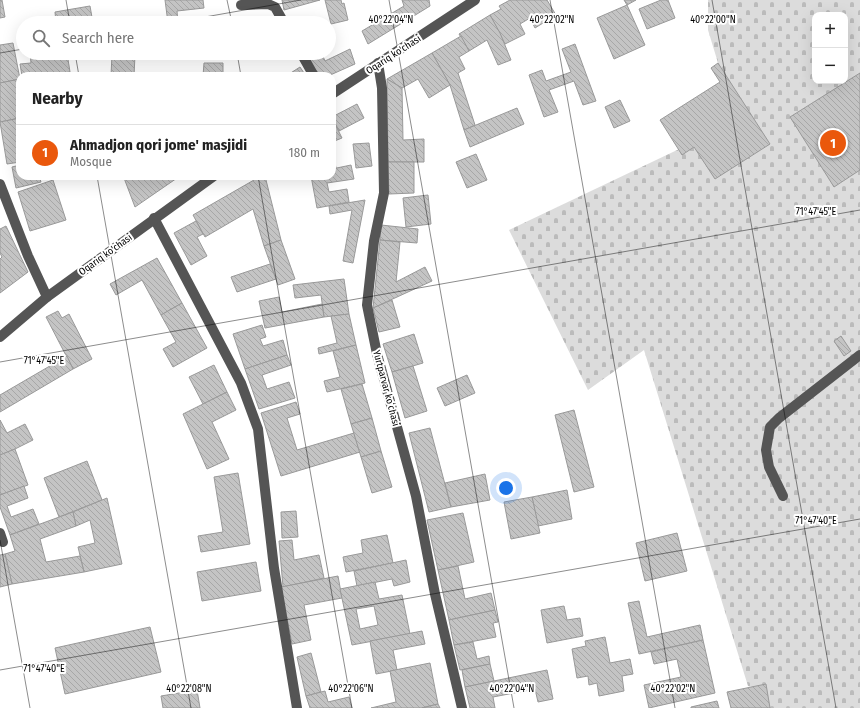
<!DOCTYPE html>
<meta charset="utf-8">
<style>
body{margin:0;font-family:"Fira Sans Condensed",sans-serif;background:#f6f6f6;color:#222}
.controls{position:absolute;right:12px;top:12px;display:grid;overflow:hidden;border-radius:8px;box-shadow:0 4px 16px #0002}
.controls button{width:36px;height:36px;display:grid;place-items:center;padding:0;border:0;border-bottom:1px solid #e0e0e0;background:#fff;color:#222;font:20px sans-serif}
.you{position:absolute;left:506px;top:488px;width:14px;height:14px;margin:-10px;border:3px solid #fff;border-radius:50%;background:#1a73e8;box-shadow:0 0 0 6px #1a73e833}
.badge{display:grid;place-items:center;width:26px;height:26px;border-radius:50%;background:#ea580c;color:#fff;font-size:13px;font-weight:700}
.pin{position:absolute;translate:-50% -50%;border:2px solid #fff;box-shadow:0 1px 4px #0006}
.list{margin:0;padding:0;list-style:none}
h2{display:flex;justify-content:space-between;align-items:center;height:52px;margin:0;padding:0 16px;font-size:17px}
h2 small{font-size:13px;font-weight:400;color:#767676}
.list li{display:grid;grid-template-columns:26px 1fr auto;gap:12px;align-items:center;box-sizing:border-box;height:56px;padding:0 16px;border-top:1px solid #e0e0e0}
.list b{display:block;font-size:15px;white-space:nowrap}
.list p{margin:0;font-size:13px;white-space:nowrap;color:#767676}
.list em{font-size:13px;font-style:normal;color:#767676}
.icon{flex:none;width:22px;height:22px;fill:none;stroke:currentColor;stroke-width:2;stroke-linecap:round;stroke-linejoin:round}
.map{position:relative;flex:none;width:860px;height:708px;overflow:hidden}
.search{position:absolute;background:#fff;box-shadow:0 4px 16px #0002;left:16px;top:16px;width:320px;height:44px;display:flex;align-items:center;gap:10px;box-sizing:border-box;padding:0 14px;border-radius:22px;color:#767676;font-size:15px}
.panel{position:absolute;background:#fff;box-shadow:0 4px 16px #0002;left:16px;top:72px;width:320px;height:108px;border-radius:12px}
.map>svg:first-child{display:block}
.cemetery{fill:url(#cemetery-stones);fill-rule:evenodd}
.building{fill:url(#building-back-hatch);stroke:#999;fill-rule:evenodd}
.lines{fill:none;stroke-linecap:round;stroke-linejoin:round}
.minor{stroke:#555;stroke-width:10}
.ticks{fill:none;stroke:#000;stroke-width:1;stroke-opacity:0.45}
.labels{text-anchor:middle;stroke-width:4;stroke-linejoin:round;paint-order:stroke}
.street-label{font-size:10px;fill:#000;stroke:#fff}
.ticks-label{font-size:10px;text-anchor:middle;fill:#000;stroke:#fff;stroke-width:4;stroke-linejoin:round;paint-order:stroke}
</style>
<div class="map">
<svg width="860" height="708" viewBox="0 0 860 708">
<defs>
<pattern id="cemetery-stones" width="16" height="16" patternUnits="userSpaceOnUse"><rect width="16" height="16" fill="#dcdcdc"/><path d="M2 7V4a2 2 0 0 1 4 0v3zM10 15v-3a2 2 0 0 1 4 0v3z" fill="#bbb"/></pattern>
<pattern id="building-back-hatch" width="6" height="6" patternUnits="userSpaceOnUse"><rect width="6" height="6" fill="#c4c4c4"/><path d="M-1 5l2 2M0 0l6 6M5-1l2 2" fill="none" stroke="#a7a7a7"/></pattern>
</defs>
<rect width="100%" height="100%" fill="#fff"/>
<!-- cemetery -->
<path class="cemetery" d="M708,0H860V708H768L761,689L748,686L644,350L588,390L509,230L736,122L708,30ZM815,15H845V81H815Z"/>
<!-- building -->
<g class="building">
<path d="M0,0H2L5,17L0,18Z"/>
<path d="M165,0H203L204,8L177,11L178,23H168Z"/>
<path d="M282,0H320L284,10Z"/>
<path d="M325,0H341L342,4L344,3L348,20L331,24Z"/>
<path d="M402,0H429L430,6L368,44L362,31L404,6Z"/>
<path d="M510,0H547L556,15L535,28L530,18L520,24L525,34L505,44L490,15L501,9L499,6Z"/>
<path d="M624,0H636L627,5Z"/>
<path d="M661,0H668L675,18L647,29L639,9Z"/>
<path d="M627,5L645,45L614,59L597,18Z"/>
<path d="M90,6L93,23H56L55,12Z"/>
<path d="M490,15L500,33L511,60L498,65L487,40L469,51L459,34Z"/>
<path d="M461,36L469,51L459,57L465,69L458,73L475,125L464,130L450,85L432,53Z"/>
<path d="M13,43L20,79L0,83V45Z"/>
<path d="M575,44L596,101L583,105L574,81L549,90L558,112L544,117L529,75L542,70L546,81L571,72L562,49Z"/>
<path d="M350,49L355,64L328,76H317L310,60L322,54L325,61Z"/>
<path d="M30,53H67L70,72L42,76H22L20,64L31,63Z"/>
<path d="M306,53H324V54L310,60Z"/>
<path d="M432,53L450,85L429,98L418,79L402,88L387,79Z"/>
<path d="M112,54L135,55L134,76H111Z"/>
<path d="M204,63H223V76H203Z"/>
<path d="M718,63L770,144L715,179L694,147L682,155L660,120L720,82L711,68Z"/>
<path d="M300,67L306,76H286Z"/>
<path d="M860,73V170L834,187L790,117Z"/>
<path d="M20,79V118L0,122V83Z"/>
<path d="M387,79L402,88L403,140L424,139V162H388Z"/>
<path d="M620,100L630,121L614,128L605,107Z"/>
<path d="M357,104L364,118L339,131L332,117Z"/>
<path d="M517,108L524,124L470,147L464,130Z"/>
<path d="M20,118V162L7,164L0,122Z"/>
<path d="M332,118L342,138L332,142Z"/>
<path d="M369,143L372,166L356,168L353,144Z"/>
<path d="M332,147L336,168L332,169Z"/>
<path d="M476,154L487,180L467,188L456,162Z"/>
<path d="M388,162H414V193L389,194Z"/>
<path d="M20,165V176H39L41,182L16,188L12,167Z"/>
<path d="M351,165L354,179L327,183L329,192L347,189L349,202L317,208L311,176H332V169Z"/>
<path d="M131,176H180L135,207L124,178Z"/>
<path d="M253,176H265L281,240L264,246L253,209L205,237L193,215L254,180Z"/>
<path d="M53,180L66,220L30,231L18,192Z"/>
<path d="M428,195L431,224L406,227L403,198Z"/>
<path d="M365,200L353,263L343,261L352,210L330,214L329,206Z"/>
<path d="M196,221L203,234L197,237L207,256L191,265L174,233Z"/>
<path d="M381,225L418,229L417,243L380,240Z"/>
<path d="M6,226L28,272L0,293V259L2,257L0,253V229Z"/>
<path d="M281,240L295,279L278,285L264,246Z"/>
<path d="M380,240L400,242L396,282L425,267L432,281L373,308Z"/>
<path d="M157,258L182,303L161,315L142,280L116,295L110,284Z"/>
<path d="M270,264L276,279L237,292L231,277Z"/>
<path d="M344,279L349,314L324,317L321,295L295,298L293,285Z"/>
<path d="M279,297L282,312L322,304L324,317L265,328L259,301Z"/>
<path d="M392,300L400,327L379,332L373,308Z"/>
<path d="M182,303L207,348L173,367L163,349L176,342L161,315Z"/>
<path d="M58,311L62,318L69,314L92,359L73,369L46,317Z"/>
<path d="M349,314L356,345L319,354L318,348L337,343L331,316Z"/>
<path d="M262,325L266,337L260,339L263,346L283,340L287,355L245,369L233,334Z"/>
<path d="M414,334L423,363L392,372L383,344Z"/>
<path d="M841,336L851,351L844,356L834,341Z"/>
<path d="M356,345L365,383L327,392L324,381L340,377L333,351Z"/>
<path d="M287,355L291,365L262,375L267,389L289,382L295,398L259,409L245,369Z"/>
<path d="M67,356L73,369L0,412V395Z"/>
<path d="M214,365L227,392L203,404L189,377Z"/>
<path d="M413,366L427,411L405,418L392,372Z"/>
<path d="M467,375L475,393L445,406L437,388Z"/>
<path d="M362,384L372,418L351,424L341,389Z"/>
<path d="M227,392L236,410L212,422L229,459L207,469L183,414Z"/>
<path d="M296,402L300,414L287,418L297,450L354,433L360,452L281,476L261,413Z"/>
<path d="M574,410L594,487L574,492L555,415Z"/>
<path d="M372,418L381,451L361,457L351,424Z"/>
<path d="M0,420L7,433L25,424L33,440L15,449L0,455Z"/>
<path d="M430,428L451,507L429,512L409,433Z"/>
<path d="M15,449L28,485L0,495V455Z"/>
<path d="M381,451L392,487L372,493L361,457Z"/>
<path d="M87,461L102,500L59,517L44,478Z"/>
<path d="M238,473L250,544L201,552L198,536L223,532L214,477Z"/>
<path d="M485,474L490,500L451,507L445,483Z"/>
<path d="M24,486L28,498L7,506L11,517L33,509L39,524L10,535L0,507V495Z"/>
<path d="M567,490L572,519L538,526L532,497Z"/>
<path d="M532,497L540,533L511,539L504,502Z"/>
<path d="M107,498L122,564L84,572L78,547L95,543L90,520L76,526L73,512Z"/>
<path d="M296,511L298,537L282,538L281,512Z"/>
<path d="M73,512L76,526L40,539L46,562L80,556L84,572L12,584L5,554L15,551L10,535Z"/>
<path d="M463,513L474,562L438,570L427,520Z"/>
<path d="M677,533L687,571L645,581L636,543Z"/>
<path d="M387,535L393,563L346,572L343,557L363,553L361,540Z"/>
<path d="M292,540L294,560L319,555L324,578L283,587L279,541Z"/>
<path d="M5,554L12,584L0,587V555Z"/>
<path d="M406,560L410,582L394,586L392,579L357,586L354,571Z"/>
<path d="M256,562L261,591L202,601L197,572Z"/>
<path d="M458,566L465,599L491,593L495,610L449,620L438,570Z"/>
<path d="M338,576L342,598L304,605L311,640L292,644L281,587Z"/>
<path d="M375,582L379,599L402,595L410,634L352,645L340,589ZM374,606L378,625L360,629L356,609Z"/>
<path d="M639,601L647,637L700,625L703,640L639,654L628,603Z"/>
<path d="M564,606L567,620L580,618L583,636L547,643L541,610Z"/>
<path d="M495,610L498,622L493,623L496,637L454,645L449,620Z"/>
<path d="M150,627L161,672L65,694L55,648Z"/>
<path d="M422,631L425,644L393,650L397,670L376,674L370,641Z"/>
<path d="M605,637L610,663L630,659L633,674L622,676L624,691L599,696L597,683L589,685L588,676L577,678L572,649L586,646L585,641Z"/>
<path d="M703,640L715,693L649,708L644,685L681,677L677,659L654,664L651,652Z"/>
<path d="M473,642L477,659L489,656L490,664L460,670L454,645Z"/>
<path d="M311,653L321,692L306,696L297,657Z"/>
<path d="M430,663L438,704L421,708H371L396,702L390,671Z"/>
<path d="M490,664L494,681L465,687L462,670Z"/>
<path d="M547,670L553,699L538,702L535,689L493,697L495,708H470L465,687Z"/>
<path d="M766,684L770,708H731L727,692Z"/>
<path d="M197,690L200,708H163L161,696Z"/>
<path d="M325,691L328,702L349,697L352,708H310L306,696Z"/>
<path d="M717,701L719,708H691V707Z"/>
<path d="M438,704L440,708H422Z"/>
</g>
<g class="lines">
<!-- minor -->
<g class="minor">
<path d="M241,5L268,4L275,7L284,23"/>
<path d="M301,53L314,76"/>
<path d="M378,63L382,88L384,193L374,241L367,305L377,354L416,496L435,594L462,708"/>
<path d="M332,94L475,0"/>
<path d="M0,184L28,256L47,297"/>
<path d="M154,218L241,383L258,429L274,568L297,708"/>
<path d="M0,337L47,297L214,176"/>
<path d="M783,496L769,467L766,450L770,427L779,418L860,355"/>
<path d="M0,533L3,542"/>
</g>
</g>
<!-- ticks -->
<path class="ticks" d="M66,0L70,23M227,0L232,23M389,0L514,708M550,0L675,708M712,0L836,708M171,23L301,0M0,53L23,49M75,53L79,76M237,53L241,76M97,176L191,708M258,176L352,708M0,362L860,210M0,540L30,708M0,670L860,519"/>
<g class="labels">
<!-- street labels -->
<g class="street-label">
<text transform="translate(393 54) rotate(-33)" y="4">Oqariq ko'chasi</text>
<text transform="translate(105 254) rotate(-36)" y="4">Oqariq ko'chasi</text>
<text transform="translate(387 388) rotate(75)" y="4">Yurtparvar koʻchasi</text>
</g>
</g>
<g class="ticks-label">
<text x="391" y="23">40°22'04"N</text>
<text x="552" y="23">40°22'02"N</text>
<text x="713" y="23">40°22'00"N</text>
<text x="816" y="215">71°47'45"E</text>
<text x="44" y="364">71°47'45"E</text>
<text x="816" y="524">71°47'40"E</text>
<text x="44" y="672">71°47'40"E</text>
<text x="189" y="692">40°22'08"N</text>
<text x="351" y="692">40°22'06"N</text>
<text x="512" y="692">40°22'04"N</text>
<text x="673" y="692">40°22'02"N</text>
</g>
</svg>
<div class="controls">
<button>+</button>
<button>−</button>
</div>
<div class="you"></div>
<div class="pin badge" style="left:833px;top:143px">1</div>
<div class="search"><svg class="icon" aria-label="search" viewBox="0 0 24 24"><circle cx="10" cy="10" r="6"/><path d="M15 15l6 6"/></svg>Search here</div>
<section class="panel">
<h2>Nearby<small></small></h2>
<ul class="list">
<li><span class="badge">1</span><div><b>Ahmadjon qori jome' masjidi</b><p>Mosque</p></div><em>180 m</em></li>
</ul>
</section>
</div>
